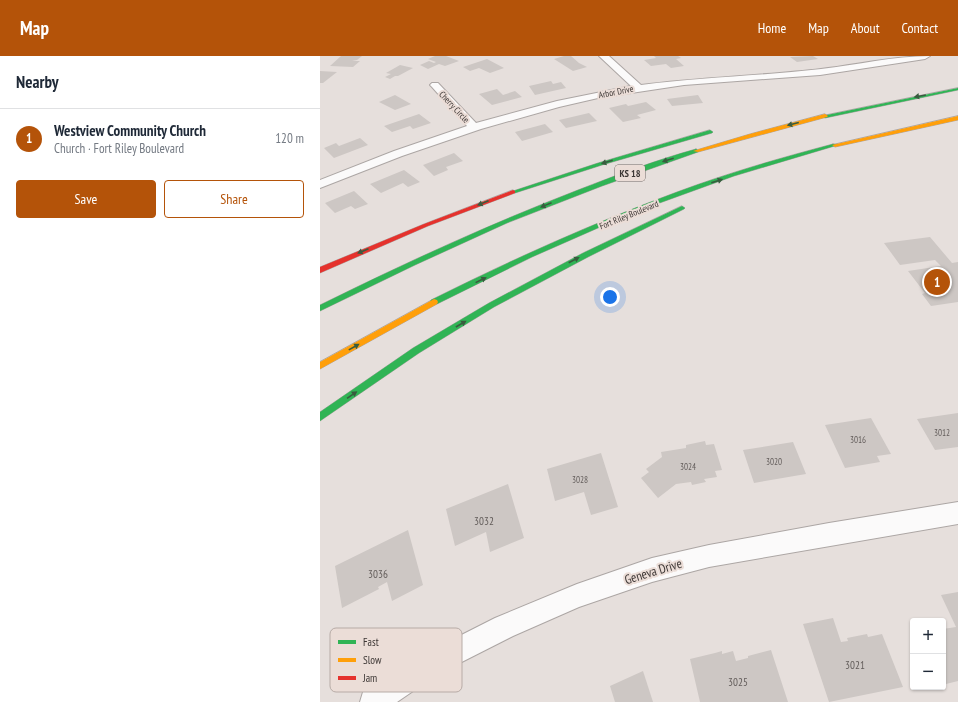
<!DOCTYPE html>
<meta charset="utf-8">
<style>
body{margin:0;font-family:"PT Sans Narrow",sans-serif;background:#f6f6f7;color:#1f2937}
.controls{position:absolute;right:12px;bottom:12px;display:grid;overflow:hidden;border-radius:4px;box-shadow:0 1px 3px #0004}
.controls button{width:36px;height:36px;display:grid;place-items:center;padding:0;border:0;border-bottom:1px solid #e0e1e3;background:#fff;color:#1f2937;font:20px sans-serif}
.you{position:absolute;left:290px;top:241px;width:14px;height:14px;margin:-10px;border:3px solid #fff;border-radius:50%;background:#1a73e8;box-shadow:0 0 0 6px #1a73e833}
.badge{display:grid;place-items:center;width:26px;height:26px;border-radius:50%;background:#b45309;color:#fff;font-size:13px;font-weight:700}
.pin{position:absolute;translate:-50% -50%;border:2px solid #fff;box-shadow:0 1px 4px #0006}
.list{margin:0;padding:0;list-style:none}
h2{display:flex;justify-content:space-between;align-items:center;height:52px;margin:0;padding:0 16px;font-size:17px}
h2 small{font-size:13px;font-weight:400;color:#747a83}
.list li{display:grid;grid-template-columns:26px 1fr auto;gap:12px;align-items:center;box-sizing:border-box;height:60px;padding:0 16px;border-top:1px solid #e0e1e3}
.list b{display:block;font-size:15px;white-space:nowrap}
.list p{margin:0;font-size:13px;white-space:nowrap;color:#747a83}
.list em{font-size:13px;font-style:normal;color:#747a83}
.actions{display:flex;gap:8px;padding:12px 16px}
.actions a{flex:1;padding:9px 0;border:1px solid #b45309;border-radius:4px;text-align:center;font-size:14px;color:#b45309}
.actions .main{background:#b45309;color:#fff}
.map{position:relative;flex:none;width:638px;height:646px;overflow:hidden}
header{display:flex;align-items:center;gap:24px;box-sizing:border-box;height:56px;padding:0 20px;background:#b45309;color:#fff}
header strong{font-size:19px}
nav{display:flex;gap:22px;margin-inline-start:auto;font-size:14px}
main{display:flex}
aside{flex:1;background:#fff}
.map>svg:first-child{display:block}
.building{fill:#cdc7c4}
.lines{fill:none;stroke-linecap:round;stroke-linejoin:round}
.street-casing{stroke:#aca6a4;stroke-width:2}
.fast-casing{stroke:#aca6a4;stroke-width:1}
.slow-casing{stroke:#aca6a4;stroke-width:1}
.jam-casing{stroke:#aca6a4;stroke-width:1}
.street{fill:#fbfafa;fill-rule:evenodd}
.fast{fill:#30b455;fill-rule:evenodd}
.slow{fill:#ff9f0a;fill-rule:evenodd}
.jam{fill:#e5322d;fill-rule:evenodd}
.oneway{fill:#395c3f}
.labels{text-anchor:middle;stroke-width:4;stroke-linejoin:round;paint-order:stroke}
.far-street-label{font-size:9px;fill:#3d3735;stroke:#ebddd7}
.number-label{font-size:9px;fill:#635d5b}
.shield{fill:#ebddd7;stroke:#716966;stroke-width:1}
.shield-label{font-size:10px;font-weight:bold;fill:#3d3735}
.near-number-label{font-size:11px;fill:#635d5b}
.near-street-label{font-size:13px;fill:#3d3735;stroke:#ebddd7}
.key{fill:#ebddd7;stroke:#b7aba6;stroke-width:1}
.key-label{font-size:11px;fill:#3d3735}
</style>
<header>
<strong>Map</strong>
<nav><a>Home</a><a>Map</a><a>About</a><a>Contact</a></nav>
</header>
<main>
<aside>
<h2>Nearby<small></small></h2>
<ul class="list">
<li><span class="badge">1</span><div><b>Westview Community Church</b><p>Church · Fort Riley Boulevard</p></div><em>120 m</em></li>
</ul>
<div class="actions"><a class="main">Save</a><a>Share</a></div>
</aside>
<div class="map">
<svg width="638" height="646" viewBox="0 0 638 646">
<rect width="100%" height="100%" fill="#e6dfdc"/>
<!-- building -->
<g class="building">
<path d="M21,0H42L37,4L32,5H40L33,11L10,10Z"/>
<path d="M115,0H126L139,5L125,10L119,8L108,13L100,9L109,5L114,7L116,6L108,3Z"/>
<path d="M244,0H251L259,7L267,11L253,15L234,3Z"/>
<path d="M334,0H358L361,2L356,3L364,10L351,12L346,8L331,10L324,4L336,2Z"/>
<path d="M493,0L498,3L477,6L470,1Z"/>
<path d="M167,3L184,12L170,17L159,12L150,15L143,11Z"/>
<path d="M80,9L93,12L78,20H75L70,23L65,21L71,18L66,17Z"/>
<path d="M0,15L17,16L3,27H0Z"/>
<path d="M231,25L233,28L241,26L246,32L215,39L209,30Z"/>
<path d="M177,33L183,39L195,35L202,41L172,49L159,38Z"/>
<path d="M75,39L91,48L75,54L59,46Z"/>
<path d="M378,39L383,47L352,50L347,43Z"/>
<path d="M326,46L336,54L317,59L321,62L303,66L289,52L306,48L308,50Z"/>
<path d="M269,57L277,65L246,72L239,64Z"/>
<path d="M99,58L111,67L93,73L90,70L72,76L64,70Z"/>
<path d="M225,68L233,76L202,85L195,76Z"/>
<path d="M40,82L48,89L14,102L4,92L16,87L19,90Z"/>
<path d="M134,97L143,105L126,111L128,114L114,120L103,109Z"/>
<path d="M84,114L100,126L88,131L83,127L61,137L50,128Z"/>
<path d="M34,135L48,148L35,153L31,150L15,157L5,147Z"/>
<path d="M610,181L632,207L638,206V246L611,250L602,238L605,237L588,215L621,210L615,204L580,209L564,187Z"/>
<path d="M638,357V391L615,394L597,363Z"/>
<path d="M551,362L571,398L557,400L560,406L525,412L505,369Z"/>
<path d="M385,385L386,389L394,388L402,414L395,415L397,421L384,423L386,426L372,429L371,426L356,428L338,442L321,422L329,416L326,413L342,401L341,396L366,392V389Z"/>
<path d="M473,386L486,418L434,427L423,394Z"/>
<path d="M281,397L298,451L271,459L264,436L235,445L227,413Z"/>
<path d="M188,428L204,482L170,496L166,476L135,490L126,453Z"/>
<path d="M88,474L103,529L72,545L67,526L58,531L59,533L22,552L15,510Z"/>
<path d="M638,536V625L626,628L623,621V573L636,571L621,539Z"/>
<path d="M513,562L521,586L528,585L527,582L547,578L548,581L562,578L583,631L509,646L483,568Z"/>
<path d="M451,594L468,646H380L370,603L395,597L402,595V598L413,595L416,605L428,602V600Z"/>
<path d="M323,615L333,646H295L290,630Z"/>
</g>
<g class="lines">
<!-- street casing -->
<g class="street-casing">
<g id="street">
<path d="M279,0H289L321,29C381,21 441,20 501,13C537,9 573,0 610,0L605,3L500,19L364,29L278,42L239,51L161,73L82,100L0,132V124L74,95L147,70L112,31L110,29L112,27H118L156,67L237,45L311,30Z"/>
<path d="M638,446V468L389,511L332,526L259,551L193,580L118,618L77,646H40L43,636L100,600L175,562L257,528L332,502L389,489L509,467Z"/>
</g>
</g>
<!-- fast casing -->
<g class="fast-casing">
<g id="fast">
<path d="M638,32V34L505,62L502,60Z"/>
<path d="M390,74L393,76L392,77L282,109L195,137L190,136L278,107Z"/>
<path d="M513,88L518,89L414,120L312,157L212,201L117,248H111L110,246L111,244C191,204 273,167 357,136C408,117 460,102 513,88Z"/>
<path d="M376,93L379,95L378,96L282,130L187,167L95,209L0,255V249C85,207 170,168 258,134C297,119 336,104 376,93Z"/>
<path d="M362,150L365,152L364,153L268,201L174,251L99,297L0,365V356L93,292L169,247L263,197Z"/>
</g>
</g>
<!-- slow casing -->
<g class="slow-casing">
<g id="slow">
<path d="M505,58L508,60L507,61L378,96L373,95L430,78Z"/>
<path d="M638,60V64L515,91L512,89Z"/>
<path d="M114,243L117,244L118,246L117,248L0,313V306Z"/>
</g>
</g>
<!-- jam casing -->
<g class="jam-casing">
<path id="jam" d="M193,134L195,135V137L108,170L0,217V211L104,168Z"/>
</g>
<!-- street -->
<use href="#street" class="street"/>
<!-- fast -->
<use href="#fast" class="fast"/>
<!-- slow -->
<use href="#slow" class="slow"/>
<!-- jam -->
<use href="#jam" class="jam"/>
</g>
<!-- one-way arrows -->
<defs><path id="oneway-solid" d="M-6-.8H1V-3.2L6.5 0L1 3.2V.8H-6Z"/></defs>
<g class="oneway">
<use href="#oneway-solid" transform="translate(600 40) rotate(170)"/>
<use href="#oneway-solid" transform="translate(473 68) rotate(166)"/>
<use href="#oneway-solid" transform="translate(348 104) rotate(162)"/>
<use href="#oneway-solid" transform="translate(287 106) rotate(163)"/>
<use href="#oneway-solid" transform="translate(397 125) rotate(-18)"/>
<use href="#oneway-solid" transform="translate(163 147) rotate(158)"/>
<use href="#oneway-solid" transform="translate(226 149) rotate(158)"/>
<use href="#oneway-solid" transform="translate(43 195) rotate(157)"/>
<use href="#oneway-solid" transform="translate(254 204) rotate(-28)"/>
<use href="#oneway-solid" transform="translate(161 224) rotate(-26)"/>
<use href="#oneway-solid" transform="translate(141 268) rotate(-30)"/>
<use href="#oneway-solid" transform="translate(34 291) rotate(-29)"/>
<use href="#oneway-solid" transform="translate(32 339) rotate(-34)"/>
</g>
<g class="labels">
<!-- far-street labels -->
<g class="far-street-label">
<text transform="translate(296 36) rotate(-11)" y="3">Arbor Drive</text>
<text transform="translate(134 51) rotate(47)" y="3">Cherry Circle</text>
<text transform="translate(309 159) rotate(-22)" y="3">Fort Riley Boulevard</text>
</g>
<!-- number labels -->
<g class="number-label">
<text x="622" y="380">3012</text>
<text x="538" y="387">3016</text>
<text x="454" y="409">3020</text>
<text x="368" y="414">3024</text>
<text x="260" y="427">3028</text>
</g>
<!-- shield labels -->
<rect class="shield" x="295" y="109" width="30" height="16" rx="3"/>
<g class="shield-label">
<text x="310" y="121">KS 18</text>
</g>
<!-- near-number labels -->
<g class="near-number-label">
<text x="164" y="469">3032</text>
<text x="58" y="522">3036</text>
<text x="535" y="613">3021</text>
<text x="418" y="630">3025</text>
</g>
<!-- near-street labels -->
<g class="near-street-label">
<text transform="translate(333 515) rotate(-17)" y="5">Geneva Drive</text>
</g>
</g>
<!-- legend -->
<rect x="10" y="572" width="132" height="64" rx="6" class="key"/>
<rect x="18" y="584" width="18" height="4" fill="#30b455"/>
<rect x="18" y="602" width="18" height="4" fill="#ff9f0a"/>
<rect x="18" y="620" width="18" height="4" fill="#e5322d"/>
<g class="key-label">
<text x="43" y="590">Fast</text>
<text x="43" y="608">Slow</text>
<text x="43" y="626">Jam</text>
</g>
</svg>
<div class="controls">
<button>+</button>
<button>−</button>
</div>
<div class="you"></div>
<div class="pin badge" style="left:617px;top:226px">1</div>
</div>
</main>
